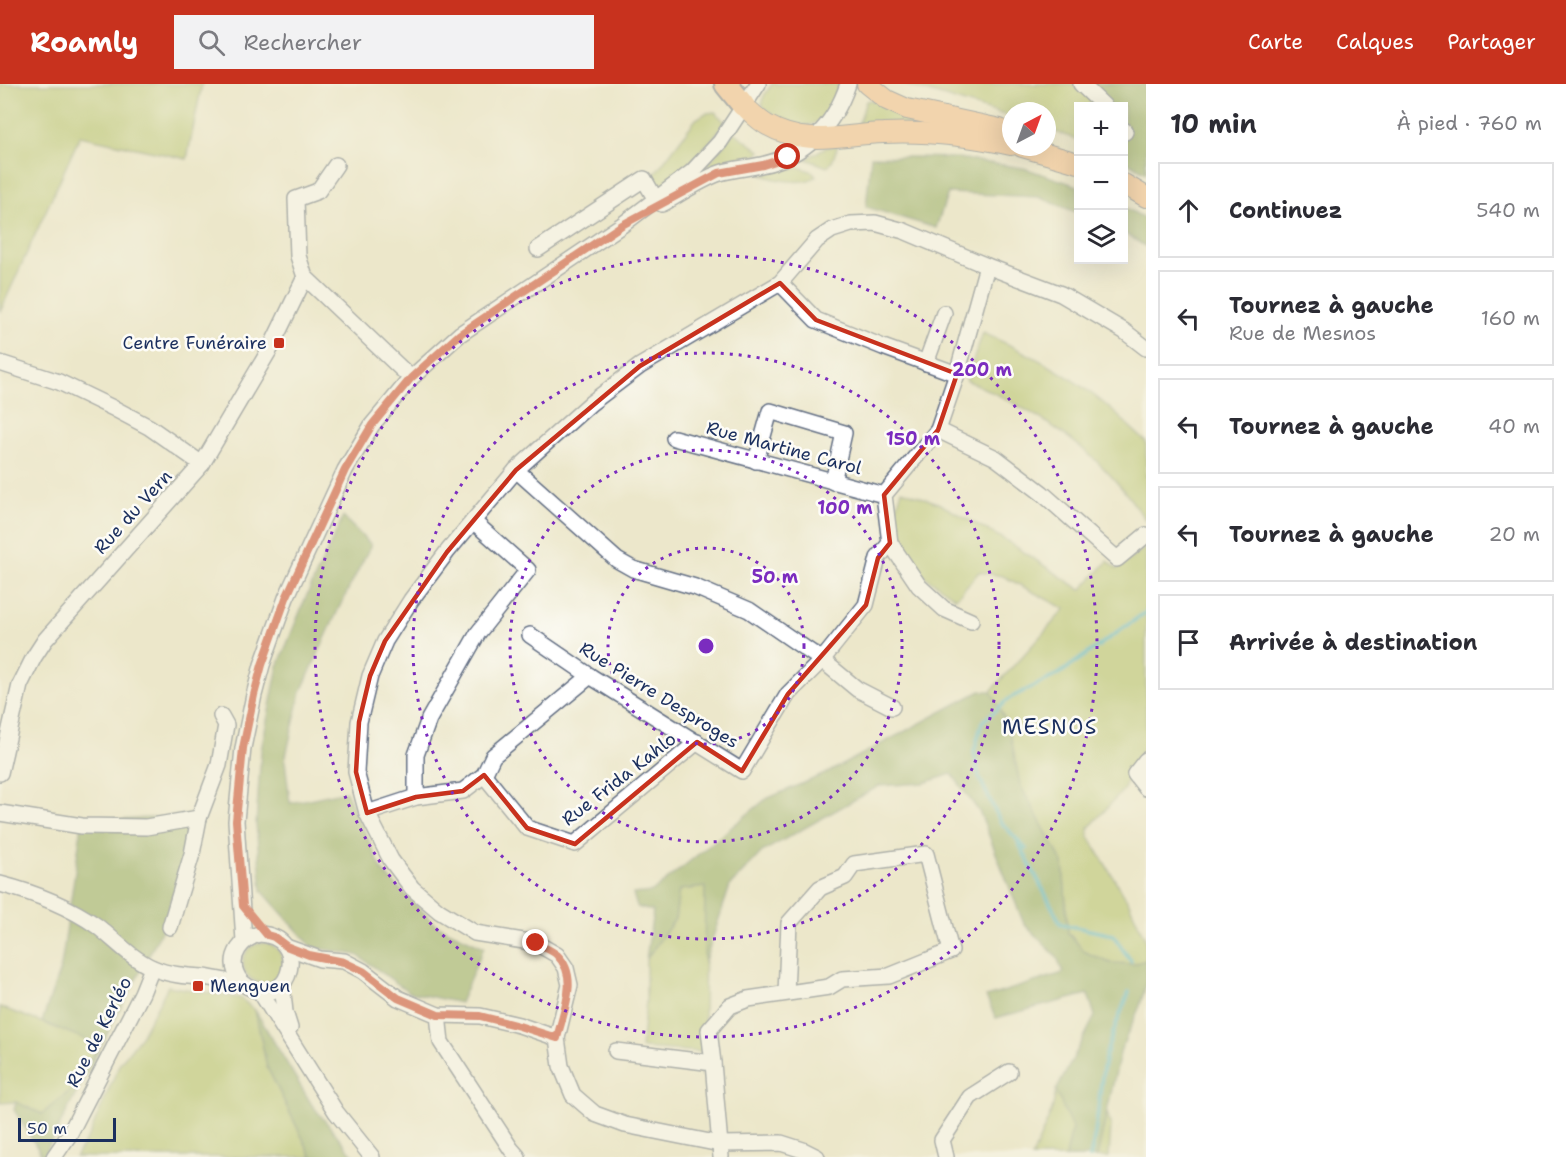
<!DOCTYPE html>
<html lang="fr">
<meta charset="utf-8">
<style>
body{margin:0;font-family:"Shantell Sans",sans-serif;background:#f2f2f3;color:#2b2b33}
.controls{position:absolute;right:18px;top:18px;display:grid;overflow:hidden;border-radius:0px;box-shadow:0 6px 24px #0002}
.controls button{width:54px;height:54px;display:grid;place-items:center;padding:0;border:0;border-bottom:2px solid #e1e1e2;background:#fff;color:#2b2b33;font:30px sans-serif}
.compass{position:absolute;left:1002px;top:18px;width:54px;height:54px;border-radius:50%;background:#fff;box-shadow:0 6px 24px #0002;rotate:41deg}
.scale{position:absolute;left:18px;bottom:15px;width:98px;box-sizing:border-box;padding-left:6px;border:3px solid #1b2f5e;border-top:0;font-size:16px;line-height:21px;white-space:nowrap;color:#1b2f5e;-webkit-text-stroke:4px #fdfcf7;paint-order:stroke}
.stop{position:absolute;width:18px;height:18px;margin:-14px;border:4px solid #c8321e;border-radius:50%;background:#fff}
.stop.end{background:#c8321e;border-color:#fff;box-shadow:0 2px 6px #0008}
.list{margin:0;padding:0;list-style:none}
h2{display:flex;justify-content:space-between;align-items:center;height:78px;margin:0;padding:0 24px;font-size:26px}
h2 small{font-size:20px;font-weight:400;color:#7c7c81}
.list li{display:grid;grid-template-columns:39px 1fr auto;gap:18px;align-items:center;box-sizing:border-box;height:96px;margin:0 12px 12px;padding:0 12px;border:2px solid #e1e1e2;border-radius:0px}
.list b{display:block;font-size:22px;white-space:nowrap}
.list p{margin:0;font-size:20px;white-space:nowrap;color:#7c7c81}
.list em{font-size:20px;font-style:normal;color:#7c7c81}
.icon{flex:none;width:33px;height:33px;fill:none;stroke:currentColor;stroke-width:2;stroke-linecap:round;stroke-linejoin:round}
.map{position:relative;flex:none;width:1146px;height:1073px;overflow:hidden}
header{display:flex;align-items:center;gap:36px;box-sizing:border-box;height:84px;padding:0 30px;background:#c8321e;color:#fff}
header strong{font-size:28px}
nav{display:flex;gap:33px;margin-inline-start:auto;font-size:21px}
.search{width:420px;height:54px;background:#f2f2f3;display:flex;align-items:center;gap:15px;box-sizing:border-box;padding:0 21px;border-radius:0px;color:#7c7c81;font-size:22px}
main{display:flex}
aside{flex:1;background:#fff}
.map>svg:first-child{display:block}
.green{fill:#adbf63;stroke:#647760;stroke-width:1.5}
.forest{fill:#8aa659;stroke:#526a5c;stroke-width:1.5}
.lines{fill:none;stroke-linecap:round;stroke-linejoin:round}
.stream{stroke:#3eabbc;stroke-width:4}
.minor-casing{stroke:#646f84;stroke-width:18}
.major-casing{stroke:#646f84;stroke-width:22}
.highway-casing{stroke:#646f84;stroke-width:26}
.minor{stroke:#fff;stroke-width:15}
.major{stroke:#f8bd89;stroke-width:20}
.highway{stroke:#f8bd89;stroke-width:22}
.route{stroke:#c8321e;stroke-width:8}
.marked{fill:none;stroke:#c8321e;stroke-width:4.5;stroke-linejoin:round}
.ring{fill:none;stroke:#7b2cbf;stroke-width:3;stroke-dasharray:3 6}
.poi-dot{fill:#c8321e;stroke:#fdfcf7;stroke-width:2}
.labels{text-anchor:middle;stroke-width:5;stroke-linejoin:round;paint-order:stroke}
.poi-label{font-size:18px;fill:#1b2f5e;stroke:#fdfcf7;text-anchor:end}
.street-label{font-size:18px;fill:#1b2f5e;stroke:#fdfcf7}
.quarter-label{font-size:21px;letter-spacing:1.5px;fill:#1b2f5e;stroke:#fdfcf7}
.centre{fill:#7b2cbf;stroke:#fdfcf7;stroke-width:3}
.ring-label{font-size:18px;text-anchor:middle;font-weight:bold;fill:#7b2cbf;stroke:#fdfcf7;stroke-width:5;stroke-linejoin:round;paint-order:stroke}
</style>
<header>
<strong>Roamly</strong>
<div class="search"><svg class="icon" aria-label="search" viewBox="0 0 24 24"><circle cx="10" cy="10" r="6"/><path d="M15 15l6 6"/></svg>Rechercher</div>
<nav><a>Carte</a><a>Calques</a><a>Partager</a></nav>
</header>
<main>
<div class="map">
<svg width="1146" height="1073" viewBox="0 0 1146 1073">
<rect width="100%" height="100%" fill="#fdfcf7"/>
<filter id="ink" filterUnits="userSpaceOnUse"><feTurbulence type="fractalNoise" baseFrequency=".0167" numOctaves="2"/><feDisplacementMap in="SourceGraphic" scale="12" xChannelSelector="R" yChannelSelector="G"/><feConvolveMatrix kernelMatrix="1 2 1 2 8 2 1 2 1" color-interpolation-filters="sRGB"/></filter>
<filter id="wash" filterUnits="userSpaceOnUse"><feTurbulence type="fractalNoise" baseFrequency=".008" numOctaves="4" result="noise"/><feDisplacementMap in="SourceGraphic" scale="24" xChannelSelector="R" yChannelSelector="G"/><feGaussianBlur stdDeviation="1.35" result="paint"/><feColorMatrix in="noise" values="0 0 0 0 0 0 0 0 0 0 0 0 0 0 0 0 0 1.4 0 .05"/><feComposite in="paint" operator="in"/></filter>
<g filter="url(#wash)">
<rect width="100%" height="100%" fill="#ece7cb"/>
<!-- green -->
<g class="green">
<path d="M0,0H202L187,75L80,52L0,228Z"/>
<path d="M772,0H839C828,32 816,54 780,34C774,31 764,27 762,20C760,14 769,5 772,0Z"/>
<path d="M902,0H1088L1093,22H1078V56L1047,45V27H1011V33Z"/>
<path d="M871,16L925,38L924,42L857,45L866,17Z"/>
<path d="M715,28L725,38C708,64 685,84 662,105L652,93L696,35L706,29Z"/>
<path d="M734,48L760,67L758,71L728,76L709,83L708,80Z"/>
<path d="M838,61L832,78L827,83L806,75L824,64Z"/>
<path d="M789,82L793,85L799,83L813,88L816,92C805,102 775,96 762,91Z"/>
<path d="M983,249C1025,267 1066,288 1101,317C1117,330 1131,344 1146,358V437C1137,424 1128,411 1118,400C1078,352 1022,321 966,296Z"/>
<path d="M902,406L938,419L1007,457L1081,506L1108,477L1117,485L1146,463V660L1131,683L1124,705L1088,745L1089,753L1129,819L1146,857V876L1134,880L1110,879L1085,868L1068,849L1063,779L1020,701L1009,644L991,607L1065,525L1003,492L979,488L956,514L917,487L901,463L893,434Z"/>
<path d="M705,803L704,968L641,964L646,917V875L675,835L679,806Z"/>
<circle cx="263" cy="879" r="20"/>
<path d="M168,902L240,914L255,926L267,983L312,1073H75L89,1052L120,979L141,952Z"/>
<path d="M0,923L100,960L70,1007L42,1030L16,1018L0,1019Z"/>
<path d="M1056,1007L1072,1044L1066,1073H1032L1052,1026Z"/>
<path d="M1107,1028L1111,1042L1109,1073H1097Z"/>
</g>
<!-- forest -->
<g class="forest">
<path d="M1088,0H1146V89L1124,76V22H1093Z"/>
<path d="M871,72L958,74L1024,84L1078,102V129L1038,113L948,109L936,144L866,123Z"/>
<path d="M1124,123L1146,135V163L1124,149Z"/>
<path d="M343,433L371,461L339,524L301,608L285,676L290,719L346,707L383,788L436,841L484,863L460,919L409,908L357,871L312,863L262,807L256,740L261,666L278,582L305,515Z"/>
<path d="M980,607H991L1009,644L1020,701L1063,779L1068,849L1085,868L1110,879L1134,880L1146,876V900L1140,922L1121,965L1097,1073H1066L1072,1044L1056,1007L1095,932L1088,910L996,934L986,913L1063,889L1057,873L1024,840L980,729L952,690L924,699L879,702L762,768L730,802L704,880L705,803L679,806L675,835L646,875L653,827L637,823L633,810L652,808L766,715L827,689Z"/>
<path d="M197,730L163,844L43,1073L14,1026L16,1018L42,1030L70,1007L100,961L42,938L61,882L82,739Z"/>
<path d="M255,926L312,1021L355,1073H312L267,983Z"/>
</g>
<g class="lines">
<!-- stream -->
<g class="stream">
<path d="M1131,877L1113,851L1061,840L1018,758L1026,765L1000,737L979,693L974,668L982,638L1010,614L1059,590L1146,528"/>
<path d="M1090,1073C1099,1041 1098,1008 1105,975C1110,952 1120,931 1129,908"/>
</g>
</g>
</g>
<g filter="url(#ink)">
<g class="lines">
<!-- minor casing -->
<g class="minor-casing">
<g id="minor">
<path d="M1081,0L1104,22"/>
<path d="M1124,46L1125,48"/>
<path d="M336,81L318,107L296,115L298,172L305,193L411,294"/>
<path d="M662,120C680,110 700,96 720,89C732,85 748,84 761,81C805,72 834,42 848,0"/>
<path d="M538,165L644,95L656,116"/>
<path d="M780,199L816,236L883,263L957,290"/>
<path d="M0,279L59,298L115,325L149,343L202,380"/>
<path d="M926,279L944,229"/>
<path d="M938,346L996,374L1042,409L1117,475L1146,451"/>
<path d="M674,354L884,411"/>
<path d="M756,377L770,327L844,349L833,398"/>
<path d="M516,386L617,476L633,485L695,503L749,526L822,576L857,605L892,623"/>
<path d="M890,459L919,502L944,525L971,537"/>
<path d="M530,551L590,592L742,687L788,610L822,576L866,521L878,474L890,459L884,411L938,346L957,290L987,182L1061,210L1124,247L1146,264"/>
<path d="M1146,676L1135,690L1146,704"/>
<path d="M0,689L20,601L34,573L45,556L202,380L270,265L305,193"/>
<path d="M484,691L527,744L575,760L697,658"/>
<path d="M416,713V671L429,635L478,549L528,486L473,437"/>
<path d="M0,729L82,742L146,743L199,734L219,681L226,641L221,632"/>
<path d="M367,729L416,713L463,707L484,691L493,672L590,592"/>
<path d="M0,800C35,809 67,821 97,842C115,856 132,875 153,884C169,891 186,892 203,893C217,895 230,898 244,900"/>
<path d="M170,843L192,770L199,734"/>
<path d="M259,850C311,852 290,924 253,905C245,902 239,897 236,889C229,871 242,855 259,850Z"/>
<path d="M244,857L236,737L243,664L254,611L262,581L286,514L345,386L372,341L411,294L460,250L622,141L692,88L720,58L758,0"/>
<path d="M286,863L320,875L344,877L363,887L398,914L438,931L480,932L519,941L557,954"/>
<path d="M282,900L285,928L290,944"/>
<path d="M261,909L336,1028L372,1073"/>
<path d="M438,931L441,958L511,1065L518,1073"/>
<path d="M616,967L713,979"/>
<path d="M54,1073L69,1051L142,909L152,884"/>
<path d="M721,1073L713,979L709,946L730,922L748,915L829,903L842,895L889,892L951,867L926,770L854,780L845,793L820,804L789,839L786,909"/>
<path d="M817,1073L803,1066L781,1059L720,1060L625,1041L595,1030L573,1011L561,982L557,954L570,901L566,884L557,871L536,859L475,849L439,827L412,804L391,776L367,729L356,688L359,638L370,592L385,557L411,516L447,468L516,386L591,319L640,282L780,199L817,156L832,146L851,140L875,139L904,147L987,182"/>
<path d="M946,1073L942,1056L970,1013L1009,988"/>
</g>
</g>
<!-- major casing -->
<g class="major-casing">
<g id="major">
<path d="M867,0L887,16L907,25L1000,45"/>
<path d="M743,21C751,28 758,36 767,41C807,64 842,50 884,49C927,47 969,52 1011,61"/>
<path d="M1022,63L1078,79"/>
<path d="M1124,100L1146,113"/>
</g>
</g>
<!-- highway casing -->
<g class="highway-casing">
<path id="highway" d="M726,0L743,21"/>
</g>
<!-- minor -->
<use href="#minor" class="minor"/>
<!-- major -->
<use href="#major" class="major"/>
<!-- highway -->
<use href="#highway" class="highway"/>
</g>
</g>
<g class="lines" filter="url(#ink)">
<!-- route -->
<path class="route" d="M536,859C542,863 552,866 557,871C580,893 563,928 557,954L519,942L480,932L438,931L398,914L363,887L344,878L309,871L286,862L274,853L267,851L243,822L236,737L243,664L254,611L262,581L286,514L345,386L372,341L411,294L460,250L622,141L719,89L763,81L788,73"/>
</g>
<!-- marked area -->
<path d="M0 0H1146V1073H0ZM780,199L816,236L957,290L938,346L884,411L890,459L878,474L866,521L788,610L742,687L697,658L575,760L527,744L484,691L463,707L416,713L367,729L356,688L359,638L370,592L385,557L447,468L516,386L640,282Z" fill="#ece7cb" fill-opacity=".55" fill-rule="evenodd"/>
<path class="marked" d="M780,199L816,236L957,290L938,346L884,411L890,459L878,474L866,521L788,610L742,687L697,658L575,760L527,744L484,691L463,707L416,713L367,729L356,688L359,638L370,592L385,557L447,468L516,386L640,282Z"/>
<!-- distance rings -->
<g class="ring">
<circle cx="706" cy="562" r="98"/>
<circle cx="706" cy="562" r="196"/>
<circle cx="706" cy="562" r="293"/>
<circle cx="706" cy="562" r="391"/>
</g>
<!-- markers -->
<g class="poi-dot">
<rect x="273" y="253" width="12" height="12" rx="3"/>
<rect x="192" y="896" width="12" height="12" rx="3"/>
</g>
<g class="labels">
<!-- poi labels -->
<g class="poi-label">
<text x="267" y="265">Centre Funéraire</text>
<text x="210" y="908" text-anchor="start">Menguen</text>
</g>
<!-- street labels -->
<g class="street-label">
<text transform="translate(784 364) rotate(15)" y="6">Rue Martine Carol</text>
<text transform="translate(133 428) rotate(-48)" y="6">Rue du Vern</text>
<text transform="translate(659 611) rotate(32)" y="6">Rue Pierre Desproges</text>
<text transform="translate(619 695) rotate(-38)" y="6">Rue Frida Kahlo</text>
<text transform="translate(99 948) rotate(-63)" y="6">Rue de Kerléo</text>
</g>
<!-- quarter labels -->
<g class="quarter-label">
<text x="1050" y="650">MESNOS</text>
</g>
</g>
<circle cx="706" cy="562" r="9" class="centre"/>
<g class="ring-label">
<text x="982" y="292">200 m</text>
<text x="913" y="361">150 m</text>
<text x="845" y="430">100 m</text>
<text x="775" y="499">50 m</text>
</g>
</svg>
<div class="controls">
<button>+</button>
<button>−</button>
<button><svg class="icon" aria-label="layers" viewBox="0 0 24 24"><path d="M12 4l9 5-9 5-9-5zM3 14l9 5 9-5"/></svg></button>
</div>
<svg class="compass" viewBox="-18 -18 36 36"><path d="M0-13l5 13h-10z" fill="#e53935"/><path d="M0 13l5-13h-10z" fill="#7c7c81"/></svg>
<div class="scale">50 m</div>
<div class="stop" style="left:788px;top:73px"></div>
<div class="stop end" style="left:536px;top:859px"></div>
</div>
<aside>
<h2>10 min<small>À pied · 760 m</small></h2>
<ul class="list">
<li><svg class="icon" aria-label="ahead" viewBox="0 0 24 24"><path d="M12 20V5M6 11l6-6 6 6"/></svg><div><b>Continuez</b></div><em>540 m</em></li>
<li><svg class="icon" aria-label="left" viewBox="0 0 24 24"><path d="M17 20v-9H6M10 6l-5 5 5 5"/></svg><div><b>Tournez à gauche</b><p>Rue de Mesnos</p></div><em>160 m</em></li>
<li><svg class="icon" aria-label="left" viewBox="0 0 24 24"><path d="M17 20v-9H6M10 6l-5 5 5 5"/></svg><div><b>Tournez à gauche</b></div><em>40 m</em></li>
<li><svg class="icon" aria-label="left" viewBox="0 0 24 24"><path d="M17 20v-9H6M10 6l-5 5 5 5"/></svg><div><b>Tournez à gauche</b></div><em>20 m</em></li>
<li><svg class="icon" aria-label="arrive" viewBox="0 0 24 24"><path d="M6 21V4h12l-3 4 3 4H6"/></svg><div><b>Arrivée à destination</b></div></li>
</ul>
</aside>
</main>
